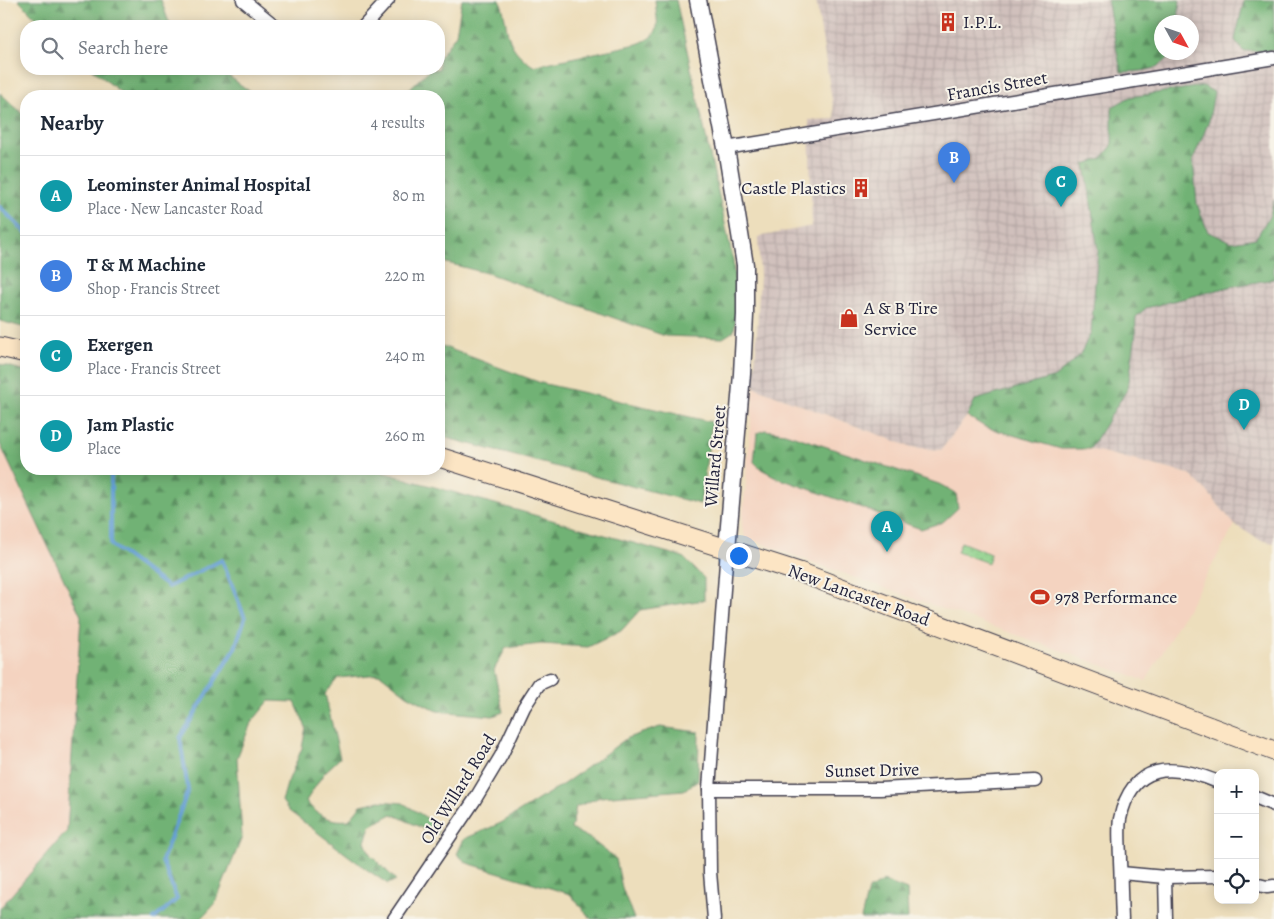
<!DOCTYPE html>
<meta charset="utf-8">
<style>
body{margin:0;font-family:Alegreya,serif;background:#f2f2f3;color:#1f2937}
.controls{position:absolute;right:15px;bottom:15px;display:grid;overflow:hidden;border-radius:10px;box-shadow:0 2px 12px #0003}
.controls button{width:45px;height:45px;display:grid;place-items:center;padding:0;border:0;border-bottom:1px solid #e0e1e3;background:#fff;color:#1f2937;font:25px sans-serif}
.compass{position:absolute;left:1154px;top:15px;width:45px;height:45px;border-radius:50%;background:#fff;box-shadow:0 2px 12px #0003;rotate:130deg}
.you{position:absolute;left:738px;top:555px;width:18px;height:18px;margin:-12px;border:4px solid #fff;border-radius:50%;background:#1a73e8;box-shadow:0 0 0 8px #1a73e833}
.badge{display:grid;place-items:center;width:32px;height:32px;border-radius:50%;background:#c8321e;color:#fff;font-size:16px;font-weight:700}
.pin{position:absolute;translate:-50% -41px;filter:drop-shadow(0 1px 2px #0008)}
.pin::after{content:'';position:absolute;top:26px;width:18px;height:15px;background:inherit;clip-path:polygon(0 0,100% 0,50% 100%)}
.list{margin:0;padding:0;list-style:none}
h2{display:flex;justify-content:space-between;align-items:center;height:65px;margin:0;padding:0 20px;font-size:21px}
h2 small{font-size:16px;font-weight:400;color:#747a83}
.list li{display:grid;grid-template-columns:32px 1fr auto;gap:15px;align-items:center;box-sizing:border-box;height:80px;padding:0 20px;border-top:1px solid #e0e1e3}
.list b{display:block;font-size:19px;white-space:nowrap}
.list p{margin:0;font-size:16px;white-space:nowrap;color:#747a83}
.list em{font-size:16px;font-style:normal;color:#747a83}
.icon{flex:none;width:28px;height:28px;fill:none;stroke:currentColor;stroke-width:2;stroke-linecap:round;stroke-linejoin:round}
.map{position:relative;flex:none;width:1274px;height:919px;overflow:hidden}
.search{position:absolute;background:#fff;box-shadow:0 2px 12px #0003;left:20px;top:20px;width:425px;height:55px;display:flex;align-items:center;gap:12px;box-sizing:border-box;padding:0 18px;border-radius:20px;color:#747a83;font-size:19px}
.panel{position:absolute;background:#fff;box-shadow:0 2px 12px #0003;left:20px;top:90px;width:425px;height:385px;border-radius:20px}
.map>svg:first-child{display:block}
.built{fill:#f4d3c0}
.industrial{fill:url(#industrial-grid);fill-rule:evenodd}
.grass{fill:url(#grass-dots);stroke:#577962}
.forest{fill:url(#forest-firs);stroke:#4a6a58}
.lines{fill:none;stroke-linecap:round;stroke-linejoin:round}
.stream{stroke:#649ed3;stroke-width:4}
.minor-casing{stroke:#403e4e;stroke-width:15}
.tertiary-casing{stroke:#403e4e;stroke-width:19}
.secondary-casing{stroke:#403e4e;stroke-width:21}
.minor{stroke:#fff;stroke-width:12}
.tertiary{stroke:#fff;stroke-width:16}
.secondary{stroke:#fce5c4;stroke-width:19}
.labels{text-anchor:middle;stroke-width:4;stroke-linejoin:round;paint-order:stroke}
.poi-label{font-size:18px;fill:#22223b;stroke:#f7f3e8;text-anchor:start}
.street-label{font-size:18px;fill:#22223b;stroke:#f7f3e8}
</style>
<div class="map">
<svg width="1274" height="919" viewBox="0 0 1274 919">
<defs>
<pattern id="industrial-grid" width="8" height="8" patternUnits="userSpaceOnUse" patternTransform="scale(1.25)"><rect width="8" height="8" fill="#d0c0bc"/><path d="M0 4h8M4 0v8" fill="none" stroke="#b2a5a2"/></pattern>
<pattern id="grass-dots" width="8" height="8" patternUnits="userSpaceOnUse" patternTransform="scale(1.25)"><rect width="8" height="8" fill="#8cd089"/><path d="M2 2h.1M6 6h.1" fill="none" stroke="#78b277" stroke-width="1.8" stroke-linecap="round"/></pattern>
<pattern id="forest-firs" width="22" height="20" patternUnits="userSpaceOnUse" patternTransform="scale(1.25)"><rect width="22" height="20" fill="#71b275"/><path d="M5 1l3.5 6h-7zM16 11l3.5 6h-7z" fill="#5c9061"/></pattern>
</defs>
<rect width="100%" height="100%" fill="#f7f3e8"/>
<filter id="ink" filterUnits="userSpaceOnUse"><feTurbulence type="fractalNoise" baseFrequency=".02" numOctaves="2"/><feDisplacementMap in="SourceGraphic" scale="10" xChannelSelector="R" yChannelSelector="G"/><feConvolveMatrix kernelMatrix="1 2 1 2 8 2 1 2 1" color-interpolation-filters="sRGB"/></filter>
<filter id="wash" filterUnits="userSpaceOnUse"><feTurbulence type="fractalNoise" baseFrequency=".0096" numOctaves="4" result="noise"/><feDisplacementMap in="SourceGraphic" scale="20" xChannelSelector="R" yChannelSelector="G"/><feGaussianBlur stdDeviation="1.12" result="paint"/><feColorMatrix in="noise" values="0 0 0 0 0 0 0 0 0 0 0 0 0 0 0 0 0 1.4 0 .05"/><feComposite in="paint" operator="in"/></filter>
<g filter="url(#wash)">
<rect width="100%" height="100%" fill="#eddebc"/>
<!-- built -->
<g class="built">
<path d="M754,387L911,447L941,450L967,416L985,427L1061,449H1090L1189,474L1206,490L1235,525L1146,681L817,564L745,537L742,526Z"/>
<path d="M0,444L81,616L67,832L0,908Z"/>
</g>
<!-- industrial -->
<path class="industrial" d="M816,0H1274V543L1260,540L1235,525L1206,490L1189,474L1090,449H1061L985,427L967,416L941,450L911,447L754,387L760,275L758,237L812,226L809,120L835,119ZM1162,22H1192V52H1162Z"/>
<!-- grass -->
<path class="grass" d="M961,542L991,554L988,563L957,552Z"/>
<!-- forest -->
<g class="forest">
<path d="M18,0H161L168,20L174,26H44Z"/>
<path d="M462,0H500C511,31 501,44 533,66L637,44C664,34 657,25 655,0H676L733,260L737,309L734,331L723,338L665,336L490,274L439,261V96H402L430,69H439V58L456,34Z"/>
<path d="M1107,0H1180L1178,22H1162V52L1173,53C1157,72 1145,71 1121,72Z"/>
<path d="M1244,0H1274V49L1266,51H1243L1235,40Z"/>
<path d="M92,69H219L256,96H125Z"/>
<path d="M1203,86L1214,92L1209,121L1193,160L1197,204L1208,232L1232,242L1256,238L1270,215L1274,200V279L1229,287L1146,308L1136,317L1135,340L1128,388L1090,449H1061L985,427L967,416L975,400L1055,377L1080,355L1091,332L1098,250L1085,164L1101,159L1112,146V107L1130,97Z"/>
<path d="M0,93L26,117V328L0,321Z"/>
<path d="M439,345L541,383L712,422L700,504L439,436Z"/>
<path d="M0,364L26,371V469H371L683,557L704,578V600L640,610L621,631L588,647L541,644L506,648L494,670L503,712L493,716L437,711L407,695L380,674L338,678L325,694L340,758L324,773L306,801C317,816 331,822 349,820L361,805L380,801L403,803L438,825L437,835L392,814L370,826L365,842L370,854L396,880L388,884L366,869L289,811L282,801L287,784L302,748L306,727L295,702L269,701L251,723L237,758L242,837L215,904L201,919H39L35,917L0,919V908L67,831L81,616L0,444Z"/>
<path d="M765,430L785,433L939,484L956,493L958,508L943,522L921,529L778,478L761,469L754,462L757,433Z"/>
<path d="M660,727L699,732L698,781L684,790L600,797L576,807L571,829L589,838L616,859L622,888L634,919H591L570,894L467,863L457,854L464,839L501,823L565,783L627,738Z"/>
<path d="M884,881L907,890L908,919H861L868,890Z"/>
</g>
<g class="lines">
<!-- stream -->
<g class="stream">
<path d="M0,207L26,233"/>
<path d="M111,469V545L168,587L222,560L245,618L235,648L180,738L188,790L162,861L177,899L154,919"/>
</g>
</g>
</g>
<g filter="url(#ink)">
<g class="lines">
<!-- minor casing -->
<g class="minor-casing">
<g id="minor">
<path d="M243,0L275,26"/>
<path d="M364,26L388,0"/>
<path d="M726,148L1274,58"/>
<path d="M709,789H880L1035,781"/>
<path d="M1255,797L1274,805"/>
<path d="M1121,873L1165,877L1218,876"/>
<path d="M1165,877L1166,919"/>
<path d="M1255,884L1267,887L1274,886"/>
<path d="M394,919L474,801L501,756L524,707L539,684L550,679"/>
<path d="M714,919L710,872L709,789L727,549"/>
<path d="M1122,919C1121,900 1121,881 1120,861C1120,848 1118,832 1120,819C1132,762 1172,763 1218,782"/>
</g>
</g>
<!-- tertiary casing -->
<g class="tertiary-casing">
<path id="tertiary" d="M698,0L726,148L745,265V315L742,374L727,549"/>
</g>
<!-- secondary casing -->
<g class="secondary-casing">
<g id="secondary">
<path d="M0,347L26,353"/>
<path d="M439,457L799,572L1274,751"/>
</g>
</g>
<!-- minor -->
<use href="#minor" class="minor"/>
<!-- tertiary -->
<use href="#tertiary" class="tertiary"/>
<!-- secondary -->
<use href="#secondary" class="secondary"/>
</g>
</g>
<!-- icons -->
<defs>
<g id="building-bare" transform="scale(1.5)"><path d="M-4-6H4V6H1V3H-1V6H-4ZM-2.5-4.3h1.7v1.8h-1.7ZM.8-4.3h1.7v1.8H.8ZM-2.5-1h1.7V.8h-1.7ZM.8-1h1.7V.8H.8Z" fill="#c8321e" stroke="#f7f3e8" stroke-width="2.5" paint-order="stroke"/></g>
<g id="shop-bare" transform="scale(1.5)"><path d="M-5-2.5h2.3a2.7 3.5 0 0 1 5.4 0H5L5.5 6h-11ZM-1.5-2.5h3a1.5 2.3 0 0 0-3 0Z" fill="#c8321e" stroke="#f7f3e8" stroke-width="2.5" paint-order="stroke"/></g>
<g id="stadium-bare" transform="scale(1.5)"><path d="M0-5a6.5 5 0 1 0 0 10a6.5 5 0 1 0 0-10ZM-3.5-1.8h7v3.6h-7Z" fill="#c8321e" stroke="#f7f3e8" stroke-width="2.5" paint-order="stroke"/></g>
</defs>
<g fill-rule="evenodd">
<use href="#building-bare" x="948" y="22"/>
<use href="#building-bare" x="861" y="188"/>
<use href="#shop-bare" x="849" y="318"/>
<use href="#stadium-bare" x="1040" y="597"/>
</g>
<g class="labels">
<!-- poi labels -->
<g class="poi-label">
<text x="963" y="28">I.P.L.</text>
<text x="846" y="194" text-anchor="end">Castle Plastics</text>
<text x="864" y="314">A &amp; B Tire<tspan x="864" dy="21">Service</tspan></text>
<text x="1055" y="603">978 Performance</text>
</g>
<!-- street labels -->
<g class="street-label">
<text transform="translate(997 86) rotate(-10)" y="6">Francis Street</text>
<text transform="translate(715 456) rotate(-85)" y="6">Willard Street</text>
<text transform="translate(859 595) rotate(20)" y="6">New Lancaster Road</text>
<text transform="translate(872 770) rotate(-1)" y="6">Sunset Drive</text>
<text transform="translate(458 789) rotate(-58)" y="6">Old Willard Road</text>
</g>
</g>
</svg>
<div class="controls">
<button>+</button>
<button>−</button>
<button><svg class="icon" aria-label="locate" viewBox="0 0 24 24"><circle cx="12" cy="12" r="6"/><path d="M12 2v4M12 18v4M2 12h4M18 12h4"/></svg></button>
</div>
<svg class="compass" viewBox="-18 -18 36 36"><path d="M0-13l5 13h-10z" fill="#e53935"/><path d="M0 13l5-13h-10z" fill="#747a83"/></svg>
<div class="you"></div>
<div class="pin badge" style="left:887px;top:552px;background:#0f9aa8">A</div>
<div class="pin badge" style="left:954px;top:183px;background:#3f7fe0">B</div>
<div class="pin badge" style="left:1061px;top:207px;background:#0f9aa8">C</div>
<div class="pin badge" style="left:1244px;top:430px;background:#0f9aa8">D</div>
<div class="search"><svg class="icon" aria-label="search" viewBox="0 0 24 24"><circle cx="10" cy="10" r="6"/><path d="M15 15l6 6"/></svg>Search here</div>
<section class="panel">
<h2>Nearby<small>4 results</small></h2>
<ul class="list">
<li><span class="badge" style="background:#0f9aa8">A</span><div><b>Leominster Animal Hospital</b><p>Place · New Lancaster Road</p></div><em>80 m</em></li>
<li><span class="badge" style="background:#3f7fe0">B</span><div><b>T &amp; M Machine</b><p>Shop · Francis Street</p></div><em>220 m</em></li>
<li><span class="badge" style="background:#0f9aa8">C</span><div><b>Exergen</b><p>Place · Francis Street</p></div><em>240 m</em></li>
<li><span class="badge" style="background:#0f9aa8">D</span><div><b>Jam Plastic</b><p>Place</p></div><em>260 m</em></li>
</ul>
</section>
</div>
